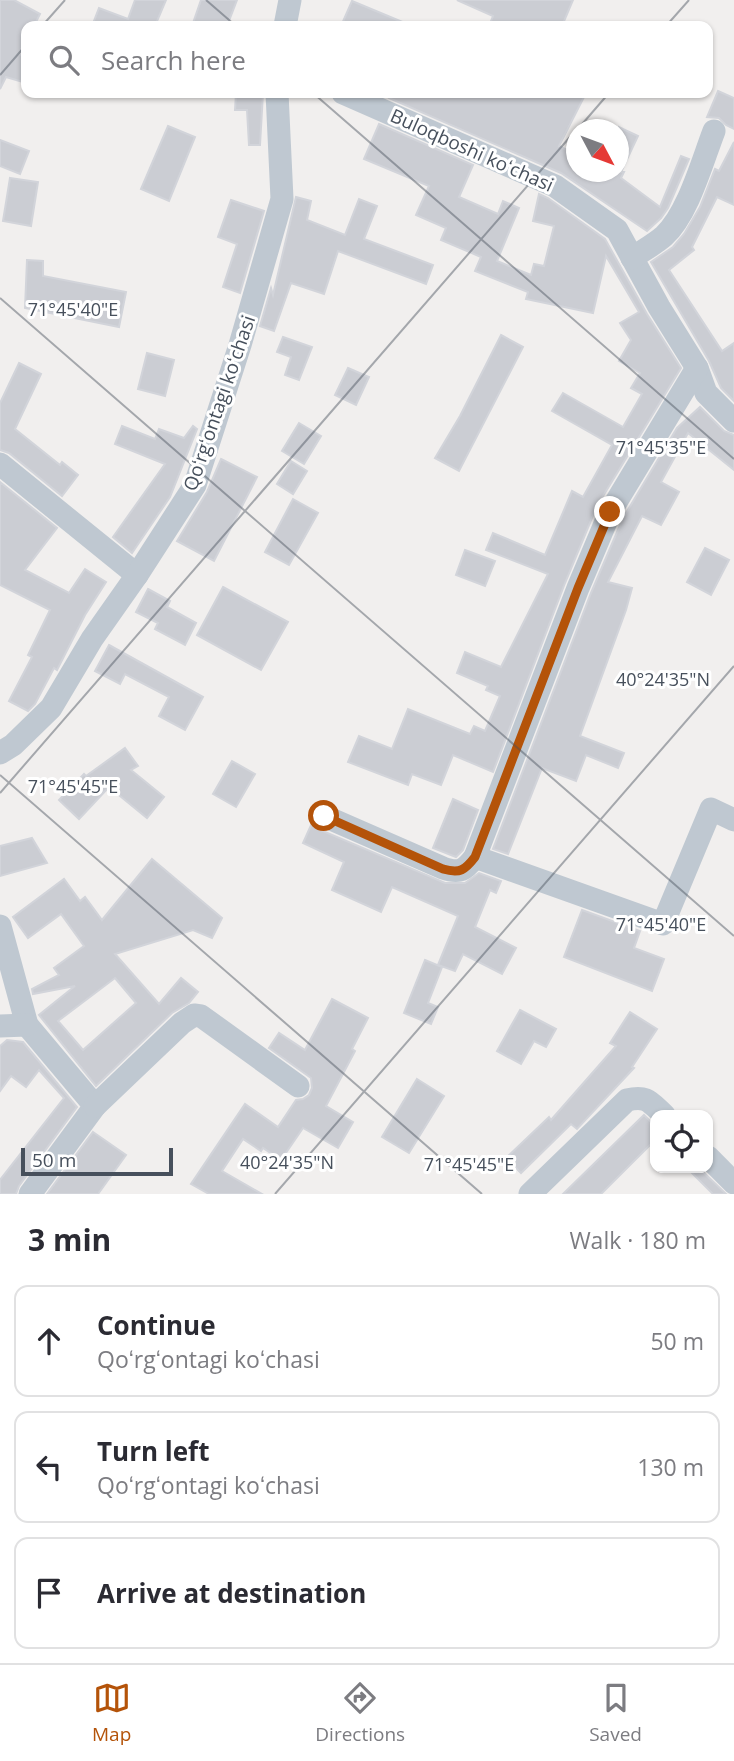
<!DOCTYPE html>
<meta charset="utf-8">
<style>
body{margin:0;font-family:"Open Sans",sans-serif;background:#f7f7f7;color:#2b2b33}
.controls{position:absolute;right:21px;bottom:21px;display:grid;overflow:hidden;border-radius:14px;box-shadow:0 2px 5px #0004}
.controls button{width:63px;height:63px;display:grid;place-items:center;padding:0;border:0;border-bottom:2px solid #e1e1e2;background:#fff;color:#2b2b33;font:35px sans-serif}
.compass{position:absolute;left:566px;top:119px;width:63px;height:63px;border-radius:50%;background:#fff;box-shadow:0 2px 5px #0004;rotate:131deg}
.scale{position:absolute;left:21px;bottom:18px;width:152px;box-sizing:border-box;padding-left:7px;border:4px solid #47505c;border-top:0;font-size:19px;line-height:24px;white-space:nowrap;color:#47505c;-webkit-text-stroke:5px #fff;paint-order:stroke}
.stop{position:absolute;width:21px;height:21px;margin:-16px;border:5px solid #b45309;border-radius:50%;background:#fff}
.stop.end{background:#b45309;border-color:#fff;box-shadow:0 2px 7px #0008}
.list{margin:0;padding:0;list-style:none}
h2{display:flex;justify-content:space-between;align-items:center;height:91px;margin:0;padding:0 28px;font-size:30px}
h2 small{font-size:23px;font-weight:400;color:#7c7c81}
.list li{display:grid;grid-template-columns:46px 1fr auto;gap:21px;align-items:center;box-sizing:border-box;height:112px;margin:0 14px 14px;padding:0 14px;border:2px solid #e1e1e2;border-radius:14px}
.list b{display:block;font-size:26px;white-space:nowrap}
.list p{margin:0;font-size:23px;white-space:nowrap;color:#7c7c81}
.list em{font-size:23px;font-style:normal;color:#7c7c81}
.icon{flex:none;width:38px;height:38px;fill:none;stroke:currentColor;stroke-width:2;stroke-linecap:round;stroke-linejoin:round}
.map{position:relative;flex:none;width:734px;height:1194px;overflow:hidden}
.search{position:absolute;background:#fff;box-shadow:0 2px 5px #0004;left:21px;right:21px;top:21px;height:77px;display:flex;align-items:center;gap:18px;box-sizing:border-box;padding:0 24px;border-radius:14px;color:#7c7c81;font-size:26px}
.sheet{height:469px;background:#fff}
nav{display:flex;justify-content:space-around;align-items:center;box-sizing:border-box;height:98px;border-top:2px solid #e1e1e2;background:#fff;font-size:19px;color:#7c7c81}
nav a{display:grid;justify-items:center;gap:4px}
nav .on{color:#b45309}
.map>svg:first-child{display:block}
.building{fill:#cbcdd3;stroke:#d2d4da;stroke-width:2;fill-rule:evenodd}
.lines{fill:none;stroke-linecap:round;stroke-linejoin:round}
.minor{stroke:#bfc8d1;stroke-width:23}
.route{stroke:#b45309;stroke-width:9}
.ticks{fill:none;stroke:#47505c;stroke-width:2;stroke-opacity:0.45}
.labels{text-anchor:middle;stroke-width:6;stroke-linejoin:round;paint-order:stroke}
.street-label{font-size:19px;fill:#47505c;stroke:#fff}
.ticks-label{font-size:18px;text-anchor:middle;fill:#47505c;stroke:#fff;stroke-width:6;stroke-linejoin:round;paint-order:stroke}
</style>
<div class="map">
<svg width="734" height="1194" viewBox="0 0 734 1194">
<rect width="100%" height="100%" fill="#f1efee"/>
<!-- building -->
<g class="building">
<path d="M0,0H14L40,14L34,26H26V40L19,54L26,57V83L6,77L0,89Z"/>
<path d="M135,0H166L155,26H92L99,8L128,19Z"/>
<path d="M201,0H237L227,26H192Z"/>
<path d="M457,0H573L562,26H489L493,16Z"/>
<path d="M352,1L412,26H341Z"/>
<path d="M718,91L734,98V129L726,125L719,118L707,117Z"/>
<path d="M236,93H263L260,145H249L247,110H235Z"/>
<path d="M392,93H586L559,146L577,155V172H619V127L638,136L621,172H624L621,178L660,207L681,156L689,159L668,208L661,218L647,231L561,173L389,98Z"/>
<path d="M379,124L473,165L459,197L498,214L503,201L519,208L497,261L531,275L534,264L544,266L554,226L533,221L539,194L548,198L605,239L647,314L681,368L597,506L565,583L493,772L453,755L441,785L412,774L408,785L348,762L359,736L392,749L408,709L470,734L474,726L485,731L500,696L486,690L488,686L457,673L465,652L501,667L548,574L486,550L493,533L545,555L572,491L583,497L612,445L552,411L563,393L623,427L642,394L631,388L640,373L619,361L631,340L620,323L639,312L606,256L593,313L526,299L528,292L475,271L481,257L441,240L446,228L416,215L429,186L364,159Z"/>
<path d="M168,126L195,137L169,201L141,189Z"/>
<path d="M0,140L29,151L20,174L0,166Z"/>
<path d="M734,142V205L717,197L692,247L694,250L669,270L722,351L734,343V401L721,388L709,361L651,262L673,247L684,234L700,207L715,169L719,171Z"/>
<path d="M10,178L38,182L31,226L3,221Z"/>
<path d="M296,197L311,201L307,220L345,235L359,199L377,206L364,239L433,265L426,284L338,251L324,294L291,283L274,331L260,326L271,288L273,295Z"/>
<path d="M231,200L264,211L240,293L223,287L237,244L218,237Z"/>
<path d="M27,260L43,261V276L126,292L119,327L25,308Z"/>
<path d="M501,335L523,347L459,471L435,458L460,416Z"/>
<path d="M283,337L312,347L299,380L285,375L291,357L277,352Z"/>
<path d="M147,353L174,360L165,396L138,389Z"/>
<path d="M19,363L41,374L15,429L60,465L62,462L78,475L62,496L9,453L0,450V403Z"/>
<path d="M348,368L369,377L356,405L335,395Z"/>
<path d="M700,407L724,431L734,435V470L688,433L661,482L679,492L661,525L642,516L608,582L632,588L626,610L580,736L624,753L618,768L586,755L576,781L542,768L508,854L493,849L591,593L623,518L677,428Z"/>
<path d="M299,423L321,436L304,464L282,451Z"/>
<path d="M122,426L155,439L159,429L184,438L193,426L197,429L170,497L132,553L113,537L165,464L115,444Z"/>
<path d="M221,459L257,477L214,561L177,541L207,492Z"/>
<path d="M291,461L307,471L293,494L277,484Z"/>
<path d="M0,482L57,528L25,570L69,593L85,569L106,582L85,615L57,670L54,668L35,704L28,711L9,701L32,657L28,655L50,610L0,585Z"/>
<path d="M293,499L318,513L289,565L265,552Z"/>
<path d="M705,548L729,560L711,595L687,582Z"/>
<path d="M465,550L495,561L485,586L456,575Z"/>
<path d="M223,587L288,622L261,670L197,635Z"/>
<path d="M148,589L170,601L167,607L196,623L185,645L155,629L158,623L136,612Z"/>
<path d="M109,645L203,697L185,730L159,716L169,697L125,674L120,684L95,671Z"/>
<path d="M125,748L138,766L131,770L164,797L147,818L109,787L79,819L59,800L84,774L86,776Z"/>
<path d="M232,761L255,774L236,807L213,794Z"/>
<path d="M453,799L478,810L463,850L456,857L433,848Z"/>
<path d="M312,823L318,829L445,883H465L479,873L501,881L496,893L490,890L475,927L516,948L502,974L463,954L455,971L438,965L458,916L392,887L381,912L332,890L344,862L303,843Z"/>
<path d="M32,838L47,863L0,876V846Z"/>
<path d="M152,859L222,918L212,938L193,930L115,954L159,1004L181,978L198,992L189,1003L172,1013L96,1086L39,1015L75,986L33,994L32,989L59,975L54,968L84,946L61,914L28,938L13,917L64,879L80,901L85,897L102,920ZM115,978L136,1003L83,1050L58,1021Z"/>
<path d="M582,910L640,931L634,948L664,959L652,991L564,957Z"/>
<path d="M425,960L442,967L428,1003L438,1007L431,1024L404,1013Z"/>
<path d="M332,999L368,1018L352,1049L355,1051L326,1106L353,1122L338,1148L303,1128L281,1160L263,1148L261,1151L243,1139L222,1171L262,1194H209L191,1184L245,1104L278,1127L296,1100L303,1099L309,1095L312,1088L311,1078L269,1048L279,1033L305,1050Z"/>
<path d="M520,1010L556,1029L546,1047L534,1041L521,1064L497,1051Z"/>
<path d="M630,1012L657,1029L632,1067L634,1068L577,1129L571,1124L521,1173L506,1158L549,1117L551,1120L616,1046L610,1043Z"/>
<path d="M7,1040L23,1042L77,1107L19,1186L16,1194H0V1180L64,1098L39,1070L26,1087L11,1076L0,1091V1046Z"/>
<path d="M417,1079L444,1096L409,1153L382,1137Z"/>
<path d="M644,1115L655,1126V1140L601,1194H563Z"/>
<path d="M93,1132L126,1155L98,1194H47Z"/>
<path d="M687,1168H699L726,1194H713Z"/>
</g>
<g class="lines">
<!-- minor -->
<g class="minor">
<path d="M285,26L290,0"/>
<path d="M343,93L555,186L617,230L659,307L697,368L706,393L734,421"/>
<path d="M632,258C642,251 655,244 664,236C688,214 702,162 714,131"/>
<path d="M0,464L137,575"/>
<path d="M0,753L13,745L51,708L92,639L137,575L195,485L240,345L282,199L277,93"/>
<path d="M324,816L443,868C460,874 465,870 475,857L578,588L610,512L697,368"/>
<path d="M475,857L663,924L711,809L734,820"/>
<path d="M0,926L27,1025L95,1106L30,1194"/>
<path d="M0,1026L27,1025"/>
<path d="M95,1106L182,1023L194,1015L201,1016L298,1086"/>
<path d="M708,1157L734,1183"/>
<path d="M530,1194L627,1100C647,1095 650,1102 664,1115"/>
</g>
</g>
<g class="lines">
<!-- route -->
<path class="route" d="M324,816L443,869C460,874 465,870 475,857L578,588L610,512"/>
</g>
<!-- ticks -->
<path class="ticks" d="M206,0L236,26M42,26L65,0M666,26L689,0M0,75L26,45M313,93L734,459M577,130L609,93M0,298L734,936M0,775L482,1194M0,793L576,130M275,1194L734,666"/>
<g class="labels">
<!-- street labels -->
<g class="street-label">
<text transform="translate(472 150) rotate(24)" y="7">Buloqboshi koʻchasi</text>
<text transform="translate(219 403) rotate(-71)" y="7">Qoʻrgʻontagi koʻchasi</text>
</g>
</g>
<g class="ticks-label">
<text x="73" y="316">71°45'40"E</text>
<text x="661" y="454">71°45'35"E</text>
<text x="663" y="686">40°24'35"N</text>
<text x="73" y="793">71°45'45"E</text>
<text x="661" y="931">71°45'40"E</text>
<text x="287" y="1169">40°24'35"N</text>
<text x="469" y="1171">71°45'45"E</text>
</g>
</svg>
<div class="controls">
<button><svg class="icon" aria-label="locate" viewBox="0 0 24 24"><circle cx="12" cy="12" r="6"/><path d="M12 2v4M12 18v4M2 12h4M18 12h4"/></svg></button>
</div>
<svg class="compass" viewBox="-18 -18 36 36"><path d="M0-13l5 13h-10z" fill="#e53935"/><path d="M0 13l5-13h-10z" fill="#7c7c81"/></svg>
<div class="scale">50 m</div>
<div class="stop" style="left:324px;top:816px"></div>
<div class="stop end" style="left:610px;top:512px"></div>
<div class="search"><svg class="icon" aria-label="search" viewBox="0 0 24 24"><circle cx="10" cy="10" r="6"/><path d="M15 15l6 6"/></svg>Search here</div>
</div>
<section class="sheet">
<h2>3 min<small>Walk · 180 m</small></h2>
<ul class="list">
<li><svg class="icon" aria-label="ahead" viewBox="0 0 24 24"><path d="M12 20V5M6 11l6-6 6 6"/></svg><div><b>Continue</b><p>Qoʻrgʻontagi koʻchasi</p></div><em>50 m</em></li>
<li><svg class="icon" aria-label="left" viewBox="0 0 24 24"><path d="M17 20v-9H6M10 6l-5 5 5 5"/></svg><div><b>Turn left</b><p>Qoʻrgʻontagi koʻchasi</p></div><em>130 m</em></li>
<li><svg class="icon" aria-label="arrive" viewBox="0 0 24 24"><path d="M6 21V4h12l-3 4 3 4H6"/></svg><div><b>Arrive at destination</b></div></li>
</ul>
</section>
<nav>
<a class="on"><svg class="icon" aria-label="map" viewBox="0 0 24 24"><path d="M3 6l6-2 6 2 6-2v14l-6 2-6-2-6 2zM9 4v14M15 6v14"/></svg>Map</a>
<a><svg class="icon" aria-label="directions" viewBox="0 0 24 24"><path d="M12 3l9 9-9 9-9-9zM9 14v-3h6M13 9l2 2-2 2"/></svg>Directions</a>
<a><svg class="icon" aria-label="saved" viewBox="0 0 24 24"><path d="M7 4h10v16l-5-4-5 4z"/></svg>Saved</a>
</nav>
